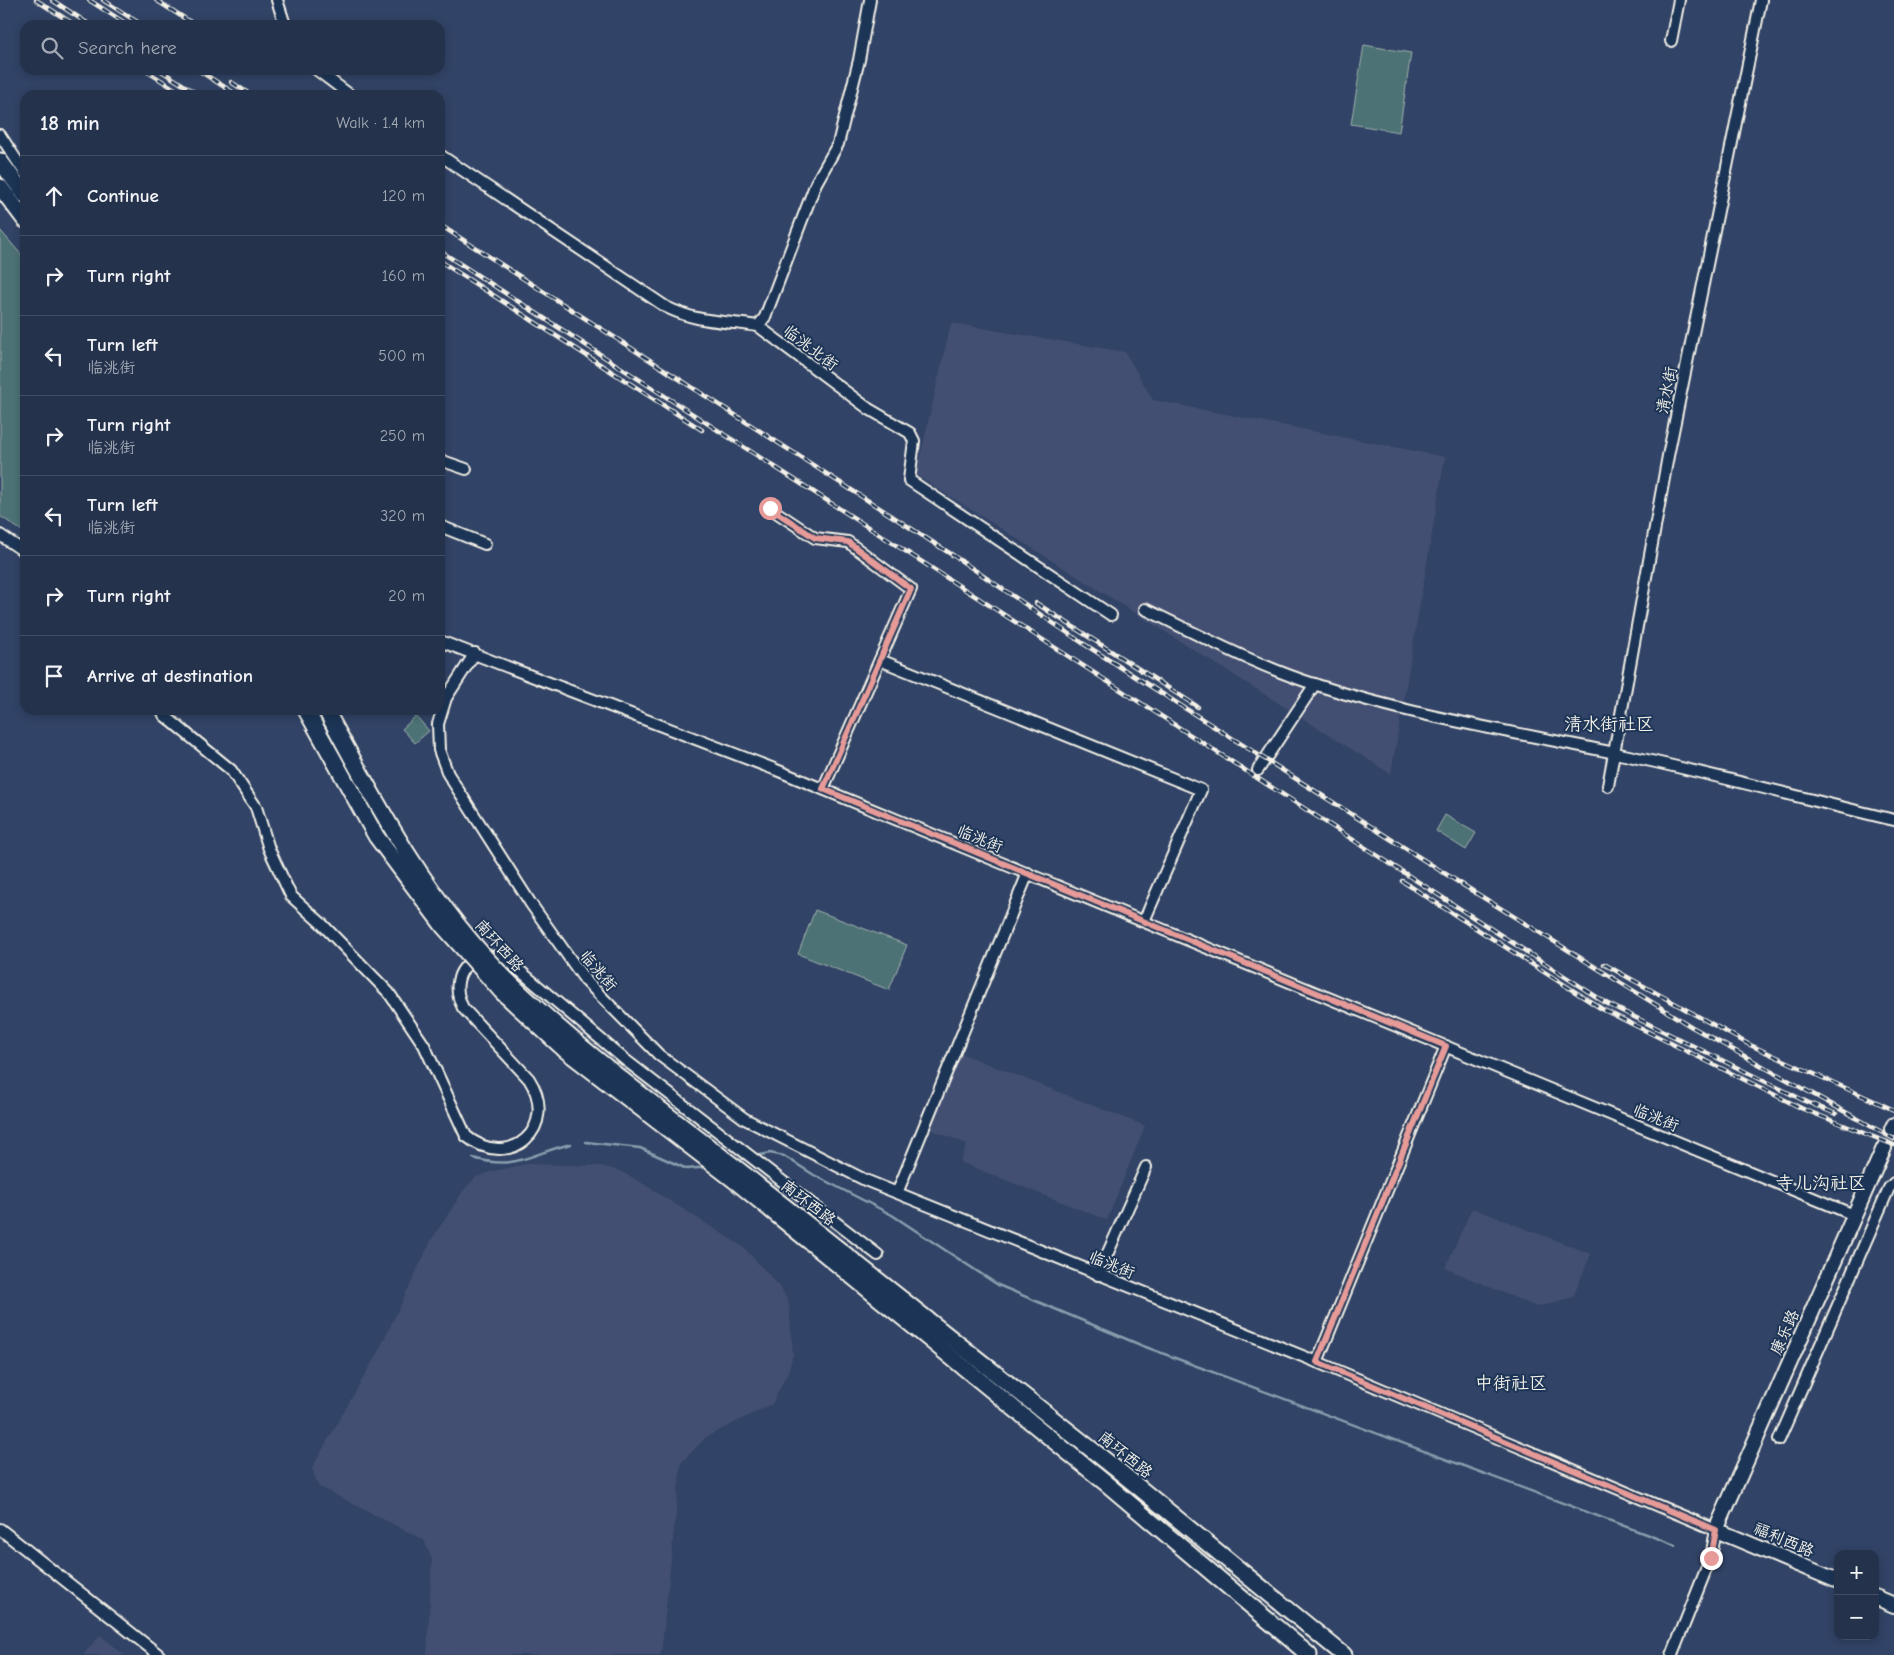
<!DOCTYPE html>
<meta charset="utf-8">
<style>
body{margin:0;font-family:"Comic Neue","LXGW WenKai TC",sans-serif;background:#2d3a53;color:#f1f3f6}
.controls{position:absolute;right:15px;bottom:15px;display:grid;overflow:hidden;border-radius:10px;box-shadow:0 2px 8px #0003}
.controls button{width:45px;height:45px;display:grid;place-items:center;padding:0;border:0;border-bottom:1px solid #424d64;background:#25324c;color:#f1f3f6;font:25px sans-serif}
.stop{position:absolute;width:15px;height:15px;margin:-11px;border:4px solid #e69b98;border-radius:50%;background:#fff}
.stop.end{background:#e69b98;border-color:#fff;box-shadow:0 1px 5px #0008}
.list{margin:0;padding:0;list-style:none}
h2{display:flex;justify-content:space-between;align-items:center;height:65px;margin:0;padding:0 20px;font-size:21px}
h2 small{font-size:16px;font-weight:400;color:#a3aab5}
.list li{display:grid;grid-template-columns:32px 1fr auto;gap:15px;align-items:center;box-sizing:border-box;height:80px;padding:0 20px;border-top:1px solid #424d64}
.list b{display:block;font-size:19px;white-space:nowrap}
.list p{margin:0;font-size:16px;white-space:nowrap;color:#a3aab5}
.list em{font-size:16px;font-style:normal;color:#a3aab5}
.icon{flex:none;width:28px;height:28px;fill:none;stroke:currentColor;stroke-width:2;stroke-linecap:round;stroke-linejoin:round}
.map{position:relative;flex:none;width:1894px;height:1655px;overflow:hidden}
.search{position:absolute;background:#25324c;box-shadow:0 2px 8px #0003;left:20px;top:20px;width:425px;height:55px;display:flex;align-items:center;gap:12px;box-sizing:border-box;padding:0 18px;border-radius:15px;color:#a3aab5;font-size:19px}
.panel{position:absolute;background:#25324c;box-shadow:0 2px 8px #0003;left:20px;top:90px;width:425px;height:625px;border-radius:15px}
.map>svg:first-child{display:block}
.built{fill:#435072}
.green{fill:#4d7274;stroke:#a0b2ae}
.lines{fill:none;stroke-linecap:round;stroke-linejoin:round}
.stream{stroke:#899eae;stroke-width:2.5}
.major-tunnel{stroke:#4e5d7a;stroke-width:14;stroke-dasharray:14 7;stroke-linecap:butt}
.minor-casing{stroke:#f4f1e8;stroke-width:14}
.major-casing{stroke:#f4f1e8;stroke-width:18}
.highway-casing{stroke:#f4f1e8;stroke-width:19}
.minor{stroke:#1d3557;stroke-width:10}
.major{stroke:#1d3557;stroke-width:14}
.highway{stroke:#1d3557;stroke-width:15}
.rail-casing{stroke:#f4f1e8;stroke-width:4.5}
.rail{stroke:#1d3557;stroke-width:2.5;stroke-dasharray:8;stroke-linecap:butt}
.highway-bridge-casing{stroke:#f4f1e8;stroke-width:19;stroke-linecap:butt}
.highway-bridge{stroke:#1d3557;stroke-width:15}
.route{stroke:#e69b98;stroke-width:6}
.labels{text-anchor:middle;stroke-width:4;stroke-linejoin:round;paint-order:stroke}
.street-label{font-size:16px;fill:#f4f1e8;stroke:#1d3557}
.neighbourhood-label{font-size:18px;fill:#f4f1e8;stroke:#1d3557}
</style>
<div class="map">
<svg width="1894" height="1655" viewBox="0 0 1894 1655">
<rect width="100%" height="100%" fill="#314366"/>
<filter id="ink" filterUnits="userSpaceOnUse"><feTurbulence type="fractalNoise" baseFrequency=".02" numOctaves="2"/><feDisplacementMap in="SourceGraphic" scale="10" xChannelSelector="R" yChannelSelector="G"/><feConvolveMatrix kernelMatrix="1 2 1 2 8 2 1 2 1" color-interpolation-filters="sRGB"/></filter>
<g filter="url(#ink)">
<!-- built -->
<g class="built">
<path d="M951,323L1125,352L1153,400L1445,457L1391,774L916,475Z"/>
<path d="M960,1053L1145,1126L1107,1220L960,1162L967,1144L930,1129Z"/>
<path d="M527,1164L601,1166L620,1171L637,1180L743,1247L781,1288L789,1304L793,1355L788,1372L772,1404L706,1437L681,1463L661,1655H427L432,1559L424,1540L318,1486L312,1468L378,1352L432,1239L463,1191L476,1177L493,1171Z"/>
<path d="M1472,1208L1591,1254L1573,1297L1537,1307L1445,1268Z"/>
<path d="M100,1635L125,1655H83Z"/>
</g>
<!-- green -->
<g class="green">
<path d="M1364,45L1411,53L1399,132L1351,124Z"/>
<path d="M0,230L25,259V533L0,516Z"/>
<path d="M416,716L429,731L415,743L402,729Z"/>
<path d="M1445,815L1476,833L1466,850L1436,831Z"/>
<path d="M815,910L907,945L889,990L798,954Z"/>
</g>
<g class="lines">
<!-- stream -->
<g class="stream">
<path d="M586,1142L640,1148L687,1169L709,1167"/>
<path d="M756,1156L770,1153L784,1156L814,1175L892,1215L998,1285L1143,1346L1675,1545"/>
<path d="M473,1158C517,1171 531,1153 571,1144"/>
<path d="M736,1161L748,1158"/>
</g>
<!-- major-tunnel -->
<path class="major-tunnel" d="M1884,1148L1892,1129"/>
<!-- minor casing -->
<g class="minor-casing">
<g id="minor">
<path d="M277,0L285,25"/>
<path d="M1671,41L1679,0"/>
<path d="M317,70L350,95"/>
<path d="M0,135L25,173"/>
<path d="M440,155L666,307C701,324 722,320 758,326L869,409L910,433L914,441L909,480L1111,615"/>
<path d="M758,326L765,317L816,183L838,144L859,60L870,0"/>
<path d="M440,460L466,469"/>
<path d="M770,508L815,538L848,542L911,589L823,789"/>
<path d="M440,526L485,544"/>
<path d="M0,535L25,552"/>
<path d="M1145,609C1201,636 1257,666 1317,685C1415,717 1515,732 1615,753C1709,773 1801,798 1894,820"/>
<path d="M440,641L774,769L1854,1215"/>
<path d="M475,653L446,698L438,724L439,750L448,774L531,904L585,980L659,1055L745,1119L865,1180L1317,1362L1716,1530L1711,1557L1672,1655"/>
<path d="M880,660L1201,790L1144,921"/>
<path d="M162,710L164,715L231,770L256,807L269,849L291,896L321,923L389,993L424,1045L466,1136C510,1172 560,1127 529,1079L463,1008C446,975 471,948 506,959L624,1059L878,1255"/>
<path d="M1258,770L1315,684"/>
<path d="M1608,786L1668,456L1761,0"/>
<path d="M897,1193L1028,873"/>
<path d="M1098,1275L1146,1167"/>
<path d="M1317,1362L1446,1046"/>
<path d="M1779,1440L1889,1188L1894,1183"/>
<path d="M0,1529L159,1655"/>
</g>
</g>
<!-- major casing -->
<g class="major-casing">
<g id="major">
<path d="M1892,1129L1894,1125"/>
<path d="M1838,1581L1716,1530L1884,1148"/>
<path d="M1875,1597L1894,1605"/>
</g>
</g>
<!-- highway casing -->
<g class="highway-casing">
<g id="highway">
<path d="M0,161L25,195"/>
<path d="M0,187L25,220"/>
<path d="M745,1175L1120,1472L1344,1655"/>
<path d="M734,1180L1108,1485L1309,1655"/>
</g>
</g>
<!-- minor -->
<use href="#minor" class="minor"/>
<!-- major -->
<use href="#major" class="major"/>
<!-- highway -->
<use href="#highway" class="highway"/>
<!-- rail casing -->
<g class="rail-casing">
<g id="rail">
<path d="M36,0L75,25"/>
<path d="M52,0L90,25"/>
<path d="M89,0L128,25"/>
<path d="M103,0L142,25"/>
<path d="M156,0L195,25"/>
<path d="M145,70L184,95"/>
<path d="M160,70L199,95"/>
<path d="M198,70L237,95"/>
<path d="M231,82L251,95"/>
<path d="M440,225L954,556L1084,644L1463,885L1692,1027L1894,1139"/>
<path d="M440,251L1606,1003L1807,1102L1836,1114"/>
<path d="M440,261L702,430"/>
<path d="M1036,603L1198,707"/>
<path d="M1402,881L1602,1009L1803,1109L1894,1145"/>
<path d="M1604,964L1748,1044L1894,1110"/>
</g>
</g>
<!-- rail -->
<use href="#rail" class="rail"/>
<!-- highway-bridge casing -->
<g class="highway-bridge-casing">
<g id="highway-bridge">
<path d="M306,710L376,836L444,927L502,992L565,1050L734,1180"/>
<path d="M326,710C378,807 431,907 511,984C584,1054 666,1113 745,1175"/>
</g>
</g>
<!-- highway-bridge -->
<use href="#highway-bridge" class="highway-bridge"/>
</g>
</g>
<g class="lines" filter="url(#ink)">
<!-- route -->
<path class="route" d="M770,508L815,538L848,542L911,589L823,789L1446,1046L1317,1362L1716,1530L1711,1558"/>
</g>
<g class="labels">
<!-- street labels -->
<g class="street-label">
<text transform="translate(811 347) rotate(37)" y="6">临洮北街</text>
<text transform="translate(1666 390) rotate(-79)" y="6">清水街</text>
<text transform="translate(980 838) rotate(22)" y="6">临洮街</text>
<text transform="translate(500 945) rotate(48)" y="6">南环西路</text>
<text transform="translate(599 970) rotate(50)" y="6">临洮街</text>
<text transform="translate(1656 1117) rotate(22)" y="6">临洮街</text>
<text transform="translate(809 1202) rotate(38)" y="6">南环西路</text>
<text transform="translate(1112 1264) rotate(22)" y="6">临洮街</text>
<text transform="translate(1784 1332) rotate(-66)" y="6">康乐路</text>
<text transform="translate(1126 1454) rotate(39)" y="6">南环西路</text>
<text transform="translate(1784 1539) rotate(23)" y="6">福利西路</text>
</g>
<!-- neighbourhood labels -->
<g class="neighbourhood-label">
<text x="1609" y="730">清水街社区</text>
<text x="1821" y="1189">寺儿沟社区</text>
<text x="1511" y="1389">中街社区</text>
</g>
</g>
</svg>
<div class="controls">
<button>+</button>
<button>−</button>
</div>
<div class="stop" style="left:770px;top:508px"></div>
<div class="stop end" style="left:1711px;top:1558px"></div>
<div class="search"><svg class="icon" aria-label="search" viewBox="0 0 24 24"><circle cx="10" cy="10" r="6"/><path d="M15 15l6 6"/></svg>Search here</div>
<section class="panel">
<h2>18 min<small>Walk · 1.4 km</small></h2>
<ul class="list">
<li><svg class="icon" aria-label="ahead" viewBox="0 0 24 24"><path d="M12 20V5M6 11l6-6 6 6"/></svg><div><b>Continue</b></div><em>120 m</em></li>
<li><svg class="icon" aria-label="right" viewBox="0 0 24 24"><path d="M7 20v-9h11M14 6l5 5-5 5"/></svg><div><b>Turn right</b></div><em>160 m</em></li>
<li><svg class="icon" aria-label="left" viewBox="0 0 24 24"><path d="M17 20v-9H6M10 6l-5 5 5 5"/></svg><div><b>Turn left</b><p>临洮街</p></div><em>500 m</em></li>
<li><svg class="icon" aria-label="right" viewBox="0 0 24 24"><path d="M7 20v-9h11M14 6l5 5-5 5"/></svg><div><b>Turn right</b><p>临洮街</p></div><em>250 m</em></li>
<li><svg class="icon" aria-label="left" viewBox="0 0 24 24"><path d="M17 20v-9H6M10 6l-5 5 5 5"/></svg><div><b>Turn left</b><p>临洮街</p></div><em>320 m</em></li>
<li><svg class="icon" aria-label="right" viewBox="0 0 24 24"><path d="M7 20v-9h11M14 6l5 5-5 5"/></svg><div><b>Turn right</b></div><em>20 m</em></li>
<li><svg class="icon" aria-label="arrive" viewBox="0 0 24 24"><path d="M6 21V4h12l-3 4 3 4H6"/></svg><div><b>Arrive at destination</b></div></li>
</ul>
</section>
</div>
